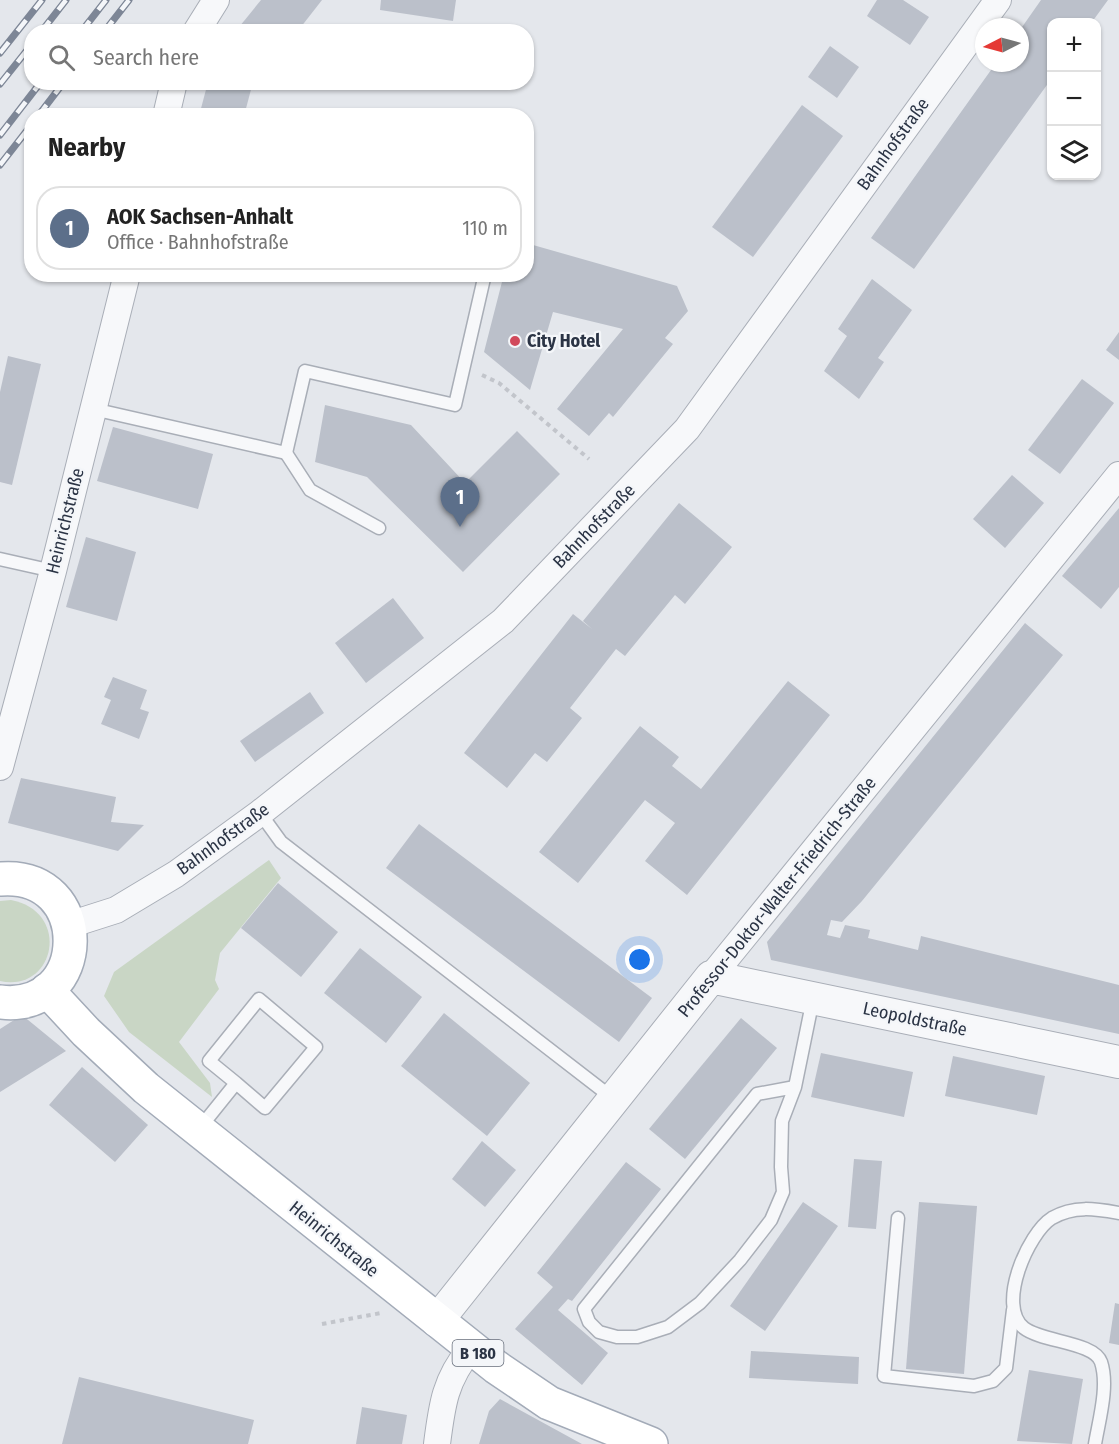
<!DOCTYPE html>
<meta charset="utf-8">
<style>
body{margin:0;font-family:"Fira Sans Condensed",sans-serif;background:#f2f2f2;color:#222}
.controls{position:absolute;right:18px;top:18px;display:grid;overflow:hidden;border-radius:12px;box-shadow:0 2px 4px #0004}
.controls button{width:54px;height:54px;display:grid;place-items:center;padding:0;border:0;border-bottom:2px solid #e0e0e0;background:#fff;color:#222;font:30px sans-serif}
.compass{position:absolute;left:975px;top:18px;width:54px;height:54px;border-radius:50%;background:#fff;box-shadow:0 2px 4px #0004;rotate:264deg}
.you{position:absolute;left:640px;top:960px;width:21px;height:21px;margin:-15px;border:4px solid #fff;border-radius:50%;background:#1a73e8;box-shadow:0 0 0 9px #1a73e833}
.badge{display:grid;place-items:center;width:39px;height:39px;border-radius:50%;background:#d1495b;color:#fff;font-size:20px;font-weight:700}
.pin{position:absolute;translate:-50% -50px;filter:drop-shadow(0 2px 3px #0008)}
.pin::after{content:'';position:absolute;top:32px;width:21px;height:18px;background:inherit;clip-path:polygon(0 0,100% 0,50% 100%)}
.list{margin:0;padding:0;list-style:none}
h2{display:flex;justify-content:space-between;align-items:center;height:78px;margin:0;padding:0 24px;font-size:26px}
h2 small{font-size:20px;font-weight:400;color:#767676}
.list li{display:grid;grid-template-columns:39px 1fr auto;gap:18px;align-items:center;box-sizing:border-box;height:84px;margin:0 12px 12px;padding:0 12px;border:2px solid #e0e0e0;border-radius:24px}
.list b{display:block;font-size:22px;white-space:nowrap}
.list p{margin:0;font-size:20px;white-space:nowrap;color:#767676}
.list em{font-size:20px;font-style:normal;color:#767676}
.icon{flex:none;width:33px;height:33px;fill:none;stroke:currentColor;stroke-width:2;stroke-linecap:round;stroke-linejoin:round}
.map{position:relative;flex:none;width:1119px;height:1444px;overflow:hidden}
.search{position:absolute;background:#fff;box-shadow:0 2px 4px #0004;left:24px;top:24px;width:510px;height:66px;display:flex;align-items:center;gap:15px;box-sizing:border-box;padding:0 21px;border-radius:24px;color:#767676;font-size:22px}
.panel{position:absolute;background:#fff;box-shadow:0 2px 4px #0004;left:24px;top:108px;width:510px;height:174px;border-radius:24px}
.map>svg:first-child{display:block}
.green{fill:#c9d6c5}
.building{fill:#bbc0ca}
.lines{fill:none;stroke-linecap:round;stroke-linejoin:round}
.service-casing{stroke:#a9aeb7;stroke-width:15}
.minor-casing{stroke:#a9aeb7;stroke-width:28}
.tertiary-casing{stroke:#a9aeb7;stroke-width:34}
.primary-casing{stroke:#a3abb8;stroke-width:36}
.path{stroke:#c2c5cb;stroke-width:4;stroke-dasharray:4.5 4.5;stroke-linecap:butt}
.service{stroke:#f7f8fa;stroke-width:12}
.minor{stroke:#f7f8fa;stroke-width:26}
.tertiary{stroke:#f7f8fa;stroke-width:32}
.primary{stroke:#fff;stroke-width:33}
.rail-casing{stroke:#7d8696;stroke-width:7}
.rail{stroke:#f4f6f9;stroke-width:4.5;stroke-dasharray:14;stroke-linecap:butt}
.poi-dot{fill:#d1495b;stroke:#f4f6f9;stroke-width:2}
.labels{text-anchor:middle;stroke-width:4.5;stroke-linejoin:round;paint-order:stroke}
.shield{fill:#f4f6f9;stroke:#676e7b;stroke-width:1.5}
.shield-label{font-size:16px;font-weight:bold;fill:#2b3445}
.street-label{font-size:18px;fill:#2b3445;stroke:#f4f6f9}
.poi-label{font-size:18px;font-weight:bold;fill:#2b3445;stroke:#f4f6f9;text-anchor:start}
</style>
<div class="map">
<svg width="1119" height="1444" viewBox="0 0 1119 1444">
<rect width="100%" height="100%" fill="#e4e7ec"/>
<!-- green -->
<g class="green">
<path d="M269,860L281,878L220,953L215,980L219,989L179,1042L210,1083L212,1097L129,1032L104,996L114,972Z"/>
<path d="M11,900C72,912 55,993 0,981V901Z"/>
</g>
<!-- building -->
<g class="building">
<path d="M261,0H322L297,32H235Z"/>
<path d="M381,0H456L453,21L380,10Z"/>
<path d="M877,0H903L929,17L910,45L867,16Z"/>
<path d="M1041,0H1108L1092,22H1052V78L914,269L871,238L996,63H1020V30Z"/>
<path d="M830,46L859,67L837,98L808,77Z"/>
<path d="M208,82H253L244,116H199Z"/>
<path d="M802,105L843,136L753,257L712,227Z"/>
<path d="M526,243L677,286L688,311L665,338L673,344L613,417L609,413L589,436L557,409L623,329L553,312L530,390L484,352L504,274H526Z"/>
<path d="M872,279L912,310L878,358L884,362L859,399L824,371L847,336L838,329Z"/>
<path d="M1119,332V360L1106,350Z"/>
<path d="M8,356L41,364L12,485L0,482V392Z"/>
<path d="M1082,379L1114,403L1060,474L1028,450Z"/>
<path d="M325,405L411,425L465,483L517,431L560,474L463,572L367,477L315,462Z"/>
<path d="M113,427L213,454L198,509L97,481Z"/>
<path d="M1012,475L1044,503L1005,548L973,519Z"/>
<path d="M679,503L732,547L685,604L675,595L625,656L616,649L570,708L582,718L547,762L535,753L507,788L464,753L573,614L592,629L583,621Z"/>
<path d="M1119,508V587L1101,609L1062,576Z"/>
<path d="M86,537L136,552L117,621L66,607Z"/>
<path d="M393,598L424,638L366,683L335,643Z"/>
<path d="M1025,623L1063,655L862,901L842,922L831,920L827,935L840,938L845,925L870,930L868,938L918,950L921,936L1119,985V1034L771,960L767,942Z"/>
<path d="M113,677L147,690L140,709L149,712L139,739L101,724L111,700L104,697Z"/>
<path d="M788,681L830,715L687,895L645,861L675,823L645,800L578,883L539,852L640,726L679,757L672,766L701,789Z"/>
<path d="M310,692L324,713L255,762L240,741Z"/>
<path d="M21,778L116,797L111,822L144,825L118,851L8,823Z"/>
<path d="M419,824L652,998L619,1042L386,868Z"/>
<path d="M278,883L338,932L301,977L241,928Z"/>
<path d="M360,948L422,997L386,1043L324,993Z"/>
<path d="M444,1013L530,1083L487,1136L401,1066Z"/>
<path d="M22,1015L66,1051L0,1092V1029Z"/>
<path d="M741,1018L777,1048L685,1159L649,1129Z"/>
<path d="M821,1053L913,1072L904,1117L811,1097Z"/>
<path d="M953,1056L1045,1076L1037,1115L945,1096Z"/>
<path d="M82,1067L148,1125L115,1162L49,1105Z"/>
<path d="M482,1141L516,1170L485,1207L452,1179Z"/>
<path d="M854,1159L882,1161L876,1229L848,1227Z"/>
<path d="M626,1162L661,1189L572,1301L568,1299L558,1310L608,1353L582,1385L515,1329L553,1287L537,1273Z"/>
<path d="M803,1202L838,1226L765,1331L730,1306Z"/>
<path d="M919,1202L977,1206L964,1374L906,1369Z"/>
<path d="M1115,1303L1119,1304V1345L1109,1343Z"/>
<path d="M751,1351L859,1357L858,1384L749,1378Z"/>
<path d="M1029,1370L1083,1379L1072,1444L1017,1441Z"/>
<path d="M79,1377L254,1420L248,1444H62Z"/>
<path d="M500,1399L571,1438L582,1444H479L489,1411Z"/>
<path d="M362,1407L407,1415L402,1444H356Z"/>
</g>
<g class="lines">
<!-- service casing -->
<g class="service-casing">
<g id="service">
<path d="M93,409L286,453L305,371L455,405L485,274"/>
<path d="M286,453L310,490L379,528"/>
<path d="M0,559L53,571"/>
<path d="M260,813L281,842L615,1100"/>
<path d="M795,1087L757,1094L584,1309L589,1322L599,1332L617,1337H637L668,1327L700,1303L740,1260L771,1220L783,1192L781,1167L782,1121L795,1087L813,999"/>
<path d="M199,1129L236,1083L265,1108L316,1047L259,999L209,1061L236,1083"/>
<path d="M898,1218L884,1376L974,1386L993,1381L1006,1368L1013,1310"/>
<path d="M1095,1444C1099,1420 1109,1386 1101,1362C1094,1342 1042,1342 1024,1328C996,1306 1028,1233 1052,1218C1074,1205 1096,1209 1119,1213"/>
</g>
</g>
<!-- minor casing -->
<g class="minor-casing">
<g id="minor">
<path d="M196,32L216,0"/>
<path d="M166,116L174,82"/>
<path d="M0,767L53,571L127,274"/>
<path d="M69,925L116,910L176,874L260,813L503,621L687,429L998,0"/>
<path d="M711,977L1119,475"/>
<path d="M437,1444C442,1404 445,1380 471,1348"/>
</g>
</g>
<!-- tertiary casing -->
<g class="tertiary-casing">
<path id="tertiary" d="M437,1321L711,977L1119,1062"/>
</g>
<!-- primary casing -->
<g class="primary-casing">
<g id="primary">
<path d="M0,879C95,871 92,1013 0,1002"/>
<path d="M47,990L86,1032L146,1088L496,1367L549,1403L651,1444"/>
</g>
</g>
<!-- path -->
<g class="path">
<path d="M482,375L499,383L589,459"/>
<path d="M322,1324L381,1313"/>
</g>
<!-- service -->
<use href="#service" class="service"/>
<!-- minor -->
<use href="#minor" class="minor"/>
<!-- tertiary -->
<use href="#tertiary" class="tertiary"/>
<!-- primary -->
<use href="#primary" class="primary"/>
<!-- rail casing -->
<g class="rail-casing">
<g id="rail">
<path d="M41,32L66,0"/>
<path d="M81,32L106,0"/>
<path d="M104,32L129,0"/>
<path d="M0,53L42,0"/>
<path d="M0,84L32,44"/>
<path d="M38,116L64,82"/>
<path d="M0,135L41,82"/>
<path d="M0,165L32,124"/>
</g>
</g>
<!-- rail -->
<use href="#rail" class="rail"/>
</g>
<!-- markers -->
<circle class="poi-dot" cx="515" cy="341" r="6"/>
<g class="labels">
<!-- shield labels -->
<rect class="shield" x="452.5" y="1340" width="51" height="26" rx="4.5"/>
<g class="shield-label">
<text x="478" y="1359">B 180</text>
</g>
<!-- street labels -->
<g class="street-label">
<text transform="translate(893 144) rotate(-54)" y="6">Bahnhofstraße</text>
<text transform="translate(65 521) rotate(-76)" y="6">Heinrichstraße</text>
<text transform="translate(594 526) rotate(-46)" y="6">Bahnhofstraße</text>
<text transform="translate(223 839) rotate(-36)" y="6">Bahnhofstraße</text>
<text transform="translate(777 897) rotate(-51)" y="6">Professor-Doktor-Walter-Friedrich-Straße</text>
<text transform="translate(915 1019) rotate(12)" y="6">Leopoldstraße</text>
<text transform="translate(334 1239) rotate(39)" y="6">Heinrichstraße</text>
</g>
<!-- poi labels -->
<g class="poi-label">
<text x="527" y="347">City Hotel</text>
</g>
</g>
</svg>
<div class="controls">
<button>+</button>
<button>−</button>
<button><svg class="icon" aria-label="layers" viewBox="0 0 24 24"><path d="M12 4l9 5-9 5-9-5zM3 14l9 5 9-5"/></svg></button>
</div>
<svg class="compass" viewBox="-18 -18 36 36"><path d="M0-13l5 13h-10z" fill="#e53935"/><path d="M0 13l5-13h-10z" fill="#767676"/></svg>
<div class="you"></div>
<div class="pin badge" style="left:460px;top:527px;background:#5c6f8a">1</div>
<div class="search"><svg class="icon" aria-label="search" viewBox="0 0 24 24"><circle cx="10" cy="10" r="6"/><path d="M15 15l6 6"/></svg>Search here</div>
<section class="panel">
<h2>Nearby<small></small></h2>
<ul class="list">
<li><span class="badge" style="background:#5c6f8a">1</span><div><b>AOK Sachsen-Anhalt</b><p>Office · Bahnhofstraße</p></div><em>110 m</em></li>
</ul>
</section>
</div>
